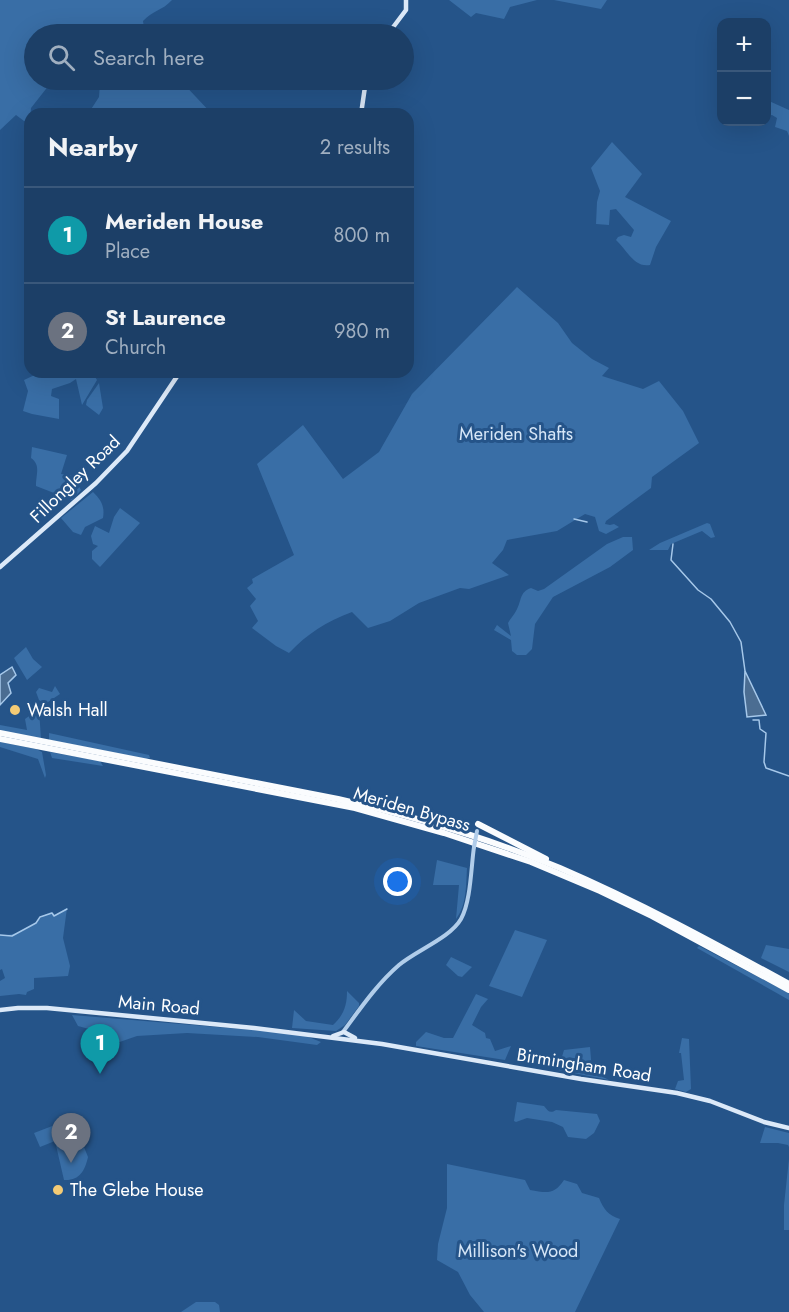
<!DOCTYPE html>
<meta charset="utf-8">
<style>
body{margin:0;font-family:Jost,sans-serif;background:#294a70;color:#f1f3f6}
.controls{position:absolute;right:18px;top:18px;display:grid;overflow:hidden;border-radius:12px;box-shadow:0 6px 24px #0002}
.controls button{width:54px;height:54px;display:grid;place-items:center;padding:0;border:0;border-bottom:2px solid #3a587b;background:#1c3f67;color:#f1f3f6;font:30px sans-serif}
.you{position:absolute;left:398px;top:882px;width:21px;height:21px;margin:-15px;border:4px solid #fff;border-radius:50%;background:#1a73e8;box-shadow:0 0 0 9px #1a73e833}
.badge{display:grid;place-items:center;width:39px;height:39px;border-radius:50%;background:#bca0f2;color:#fff;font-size:20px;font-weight:700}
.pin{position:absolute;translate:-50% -50px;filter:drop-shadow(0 2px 3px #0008)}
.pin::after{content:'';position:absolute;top:32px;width:21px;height:18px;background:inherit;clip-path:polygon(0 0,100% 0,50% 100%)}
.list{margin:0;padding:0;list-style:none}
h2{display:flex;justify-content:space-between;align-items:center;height:78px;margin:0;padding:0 24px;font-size:26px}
h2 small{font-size:20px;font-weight:400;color:#a0afc0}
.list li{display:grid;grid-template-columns:39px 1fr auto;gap:18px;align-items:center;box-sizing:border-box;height:96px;padding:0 24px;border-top:2px solid #3a587b}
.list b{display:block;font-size:22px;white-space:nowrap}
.list p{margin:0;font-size:20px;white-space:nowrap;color:#a0afc0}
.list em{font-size:20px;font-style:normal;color:#a0afc0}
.icon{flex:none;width:33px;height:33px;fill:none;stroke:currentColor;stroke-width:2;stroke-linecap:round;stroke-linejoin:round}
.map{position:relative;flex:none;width:789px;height:1312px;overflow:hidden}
.search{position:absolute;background:#1c3f67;box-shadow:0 6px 24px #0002;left:24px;top:24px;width:390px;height:66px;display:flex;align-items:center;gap:15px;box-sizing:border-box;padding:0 21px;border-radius:33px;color:#a0afc0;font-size:22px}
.panel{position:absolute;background:#1c3f67;box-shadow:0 6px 24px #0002;left:24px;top:108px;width:390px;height:270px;border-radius:18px}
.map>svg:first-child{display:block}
.green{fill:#396ea6}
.water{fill:#4b6d92;stroke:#a6c8ea;stroke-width:1.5}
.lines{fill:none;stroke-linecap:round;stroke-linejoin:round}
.stream{stroke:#a6c8ea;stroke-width:1.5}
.tertiary{stroke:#b1cdea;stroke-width:4}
.secondary{stroke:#dce9f8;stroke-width:4.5}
.trunk{stroke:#fafcfe;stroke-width:6}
.tertiary-bridge{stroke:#b1cdea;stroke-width:4}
.poi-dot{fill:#f4cb75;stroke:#255489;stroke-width:2}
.labels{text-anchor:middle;stroke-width:6;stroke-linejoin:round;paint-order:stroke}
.park-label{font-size:18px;fill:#d6e6f7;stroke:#255489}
.street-label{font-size:18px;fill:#fff;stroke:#255489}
.poi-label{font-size:18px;fill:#fff;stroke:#255489;text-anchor:start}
</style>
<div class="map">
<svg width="789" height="1312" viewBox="0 0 789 1312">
<rect width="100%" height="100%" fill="#255489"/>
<!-- green -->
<g class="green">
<path d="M0,0H172C162,11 153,10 143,21L145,34H34V80H53L31,108L30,120L24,121L16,115L0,130Z"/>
<path d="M449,0H537L510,7L504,19L476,13L471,17Z"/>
<path d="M554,0H607L601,9Z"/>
<path d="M97,80H180L212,114H88L99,97L100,83Z"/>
<path d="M769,101L789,110V136L787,131L775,127L777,118L772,115L767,116Z"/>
<path d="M612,142L642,174L625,197L671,221L656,247L650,265C634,268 627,250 616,240L618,237L624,235L631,237L634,230L616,209L610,210L609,225L596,224L597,202L600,191L591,168Z"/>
<path d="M517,287L558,323L572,343L592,359L609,368L602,376L643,389L659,381L683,411L699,443L652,477L651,488L606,521L605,524L610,525L614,524L619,527L606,534L599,531L595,517L585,514L557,531L507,540L503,550L492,563L509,575L469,589L460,588L419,603L390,621L368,628L352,612C326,622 308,633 289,653L276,646L252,628L258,621L250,606L256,599L247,588L253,583L252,579L294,555L257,464L303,425L343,479L379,452L412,394Z"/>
<path d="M41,372H92L97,380L82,405L76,379L70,383L52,389L51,396L59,399V419L32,414L23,411L28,391L24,380Z"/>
<path d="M99,383L103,408L99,415L86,405L87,400Z"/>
<path d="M32,447L67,455L61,474L73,476L81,490L72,500L36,486C36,474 41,465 31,458Z"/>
<path d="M93,492C101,500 105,506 103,518L85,527L81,535L73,532L61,518Z"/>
<path d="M120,508L140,523L100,567L92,559V551L98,546L93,544L91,536L95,526L109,533L114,517Z"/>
<path d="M707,523L710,524L715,537L711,538L702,531L671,544L668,550H649L660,543Z"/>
<path d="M623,537H632L633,550L610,567L553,597L535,624L532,649L526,655H517L512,651L511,640L494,630L497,625L511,636L508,623C510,619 514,615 516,611C522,601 519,592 531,588L538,591L544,589L607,544Z"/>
<path d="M26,647L33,659L42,667L27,680L14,658Z"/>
<path d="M55,686L60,694L45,704L39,700L36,692L39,688L52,692Z"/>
<path d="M39,709L41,739L0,731V725L27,730L25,719Z"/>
<path d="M49,733L149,755L150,758L146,759L49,740Z"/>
<path d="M0,742L36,749L42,752L46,775L45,778L38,759L0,747Z"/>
<path d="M50,752L100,761L103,766L52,758Z"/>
<path d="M437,860L467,868C466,884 467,905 456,919L459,885H433Z"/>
<path d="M67,908L63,938L70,966L68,976L34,978V989L27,992L26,995L19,994L0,996V981L5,978L2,969L0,970V935C12,936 26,931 36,922C42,917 44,914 52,912L55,915Z"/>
<path d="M515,930L547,940L522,997L489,986Z"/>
<path d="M766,945L789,949V972L761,958Z"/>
<path d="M699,946L789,993V1000L697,948Z"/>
<path d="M451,957L472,967L462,977L458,976L446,965Z"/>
<path d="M347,991L359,1003V1006L345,1025L336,1031L292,1028L294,1010L306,1021L333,1025C344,1015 347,1005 347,991Z"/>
<path d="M476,994L488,999L481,1007L472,1025L485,1033L486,1038L490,1039L495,1051L511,1046L505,1060L416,1046V1042L426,1032L444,1038H453Z"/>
<path d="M72,1015L265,1031L306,1036L321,1042L317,1045L258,1037L187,1033L137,1036L108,1046L100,1032L78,1026Z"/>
<path d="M682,1038L689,1039L691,1089L686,1092L675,1089L678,1081L684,1080L681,1053H679Z"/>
<path d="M590,1047L592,1071L609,1080L558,1070L564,1050Z"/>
<path d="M517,1102L544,1106C548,1111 550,1114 556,1110L597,1114L600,1121L594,1133L586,1139L568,1137L563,1127L552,1122L527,1118L516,1122L514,1121Z"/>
<path d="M73,1118L84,1139L82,1142L88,1157C85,1171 79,1181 64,1180L55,1141L40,1147L34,1133Z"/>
<path d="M765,1127L789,1133V1147L788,1145L778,1143H760Z"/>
<path d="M789,1159V1230H784V1205Z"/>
<path d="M447,1164L525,1180L530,1190C547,1193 554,1195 564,1180L577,1184L582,1193L599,1198C604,1210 608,1215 620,1219L575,1312H484L470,1295L458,1272L437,1260L438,1244L447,1208Z"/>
<path d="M196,1302H215L219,1305L220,1312H181Z"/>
</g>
<!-- water -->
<g class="water">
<path d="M12,667L16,675L8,683L11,693L0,705V675Z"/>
<path d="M745,671L766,715L747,717L744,692Z"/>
</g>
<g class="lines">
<!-- stream -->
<g class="stream">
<path d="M574,519L587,522"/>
<path d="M673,544L671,560L698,590L711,599L730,622L741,642L745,671"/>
<path d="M753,720H759L760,729L766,733L764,762L766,768L789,776"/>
<path d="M0,935L12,936L36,923L40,917L52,913L54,916L67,909"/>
</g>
<!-- tertiary -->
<path class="tertiary" d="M343,1032C360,1009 377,984 399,965C417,950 450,938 461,919C471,901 471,867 474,847"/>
<!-- secondary -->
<g class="secondary">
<path d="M388,34L406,10V0"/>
<path d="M361,114L366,80"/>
<path d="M0,567L96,483L127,451L180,372"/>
<path d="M0,1010L18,1008H47L254,1028L382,1044L581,1079L677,1093L710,1101L764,1122L789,1128"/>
<path d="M333,1036L344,1032L355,1038"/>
</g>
<!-- trunk -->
<g class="trunk">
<path d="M0,733L338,799C413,816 488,838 560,868C639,902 714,943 789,984"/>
<path d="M0,739L355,808L444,833L531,862L600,891L652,916L789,990"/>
<path d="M478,824L546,859"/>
</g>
<!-- tertiary-bridge -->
<path class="tertiary-bridge" d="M474,847L477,831"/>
</g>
<!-- markers -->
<g class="poi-dot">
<circle cx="15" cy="710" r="6"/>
<circle cx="58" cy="1190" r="6"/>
</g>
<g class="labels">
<!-- park labels -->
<g class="park-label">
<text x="516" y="440">Meriden Shafts</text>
<text x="518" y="1257">Millison's Wood</text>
</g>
<!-- street labels -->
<g class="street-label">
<text transform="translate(75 479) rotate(-44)" y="6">Fillongley Road</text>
<text transform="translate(412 809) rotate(16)" y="6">Meriden Bypass</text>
<text transform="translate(159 1005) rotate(5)" y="6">Main Road</text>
<text transform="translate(584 1065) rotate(9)" y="6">Birmingham Road</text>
</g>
<!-- poi labels -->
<g class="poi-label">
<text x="27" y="716">Walsh Hall</text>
<text x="70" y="1196">The Glebe House</text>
</g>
</g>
</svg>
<div class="controls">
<button>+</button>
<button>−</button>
</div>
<div class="you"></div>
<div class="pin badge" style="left:100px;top:1074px;background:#0f9aa8">1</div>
<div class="pin badge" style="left:71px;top:1163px;background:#6b7280">2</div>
<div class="search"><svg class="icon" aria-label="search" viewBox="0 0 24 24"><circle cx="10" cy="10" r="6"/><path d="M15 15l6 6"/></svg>Search here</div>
<section class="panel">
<h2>Nearby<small>2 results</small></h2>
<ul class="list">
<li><span class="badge" style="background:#0f9aa8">1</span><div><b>Meriden House</b><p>Place</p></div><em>800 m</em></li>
<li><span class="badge" style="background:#6b7280">2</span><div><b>St Laurence</b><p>Church</p></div><em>980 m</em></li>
</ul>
</section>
</div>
